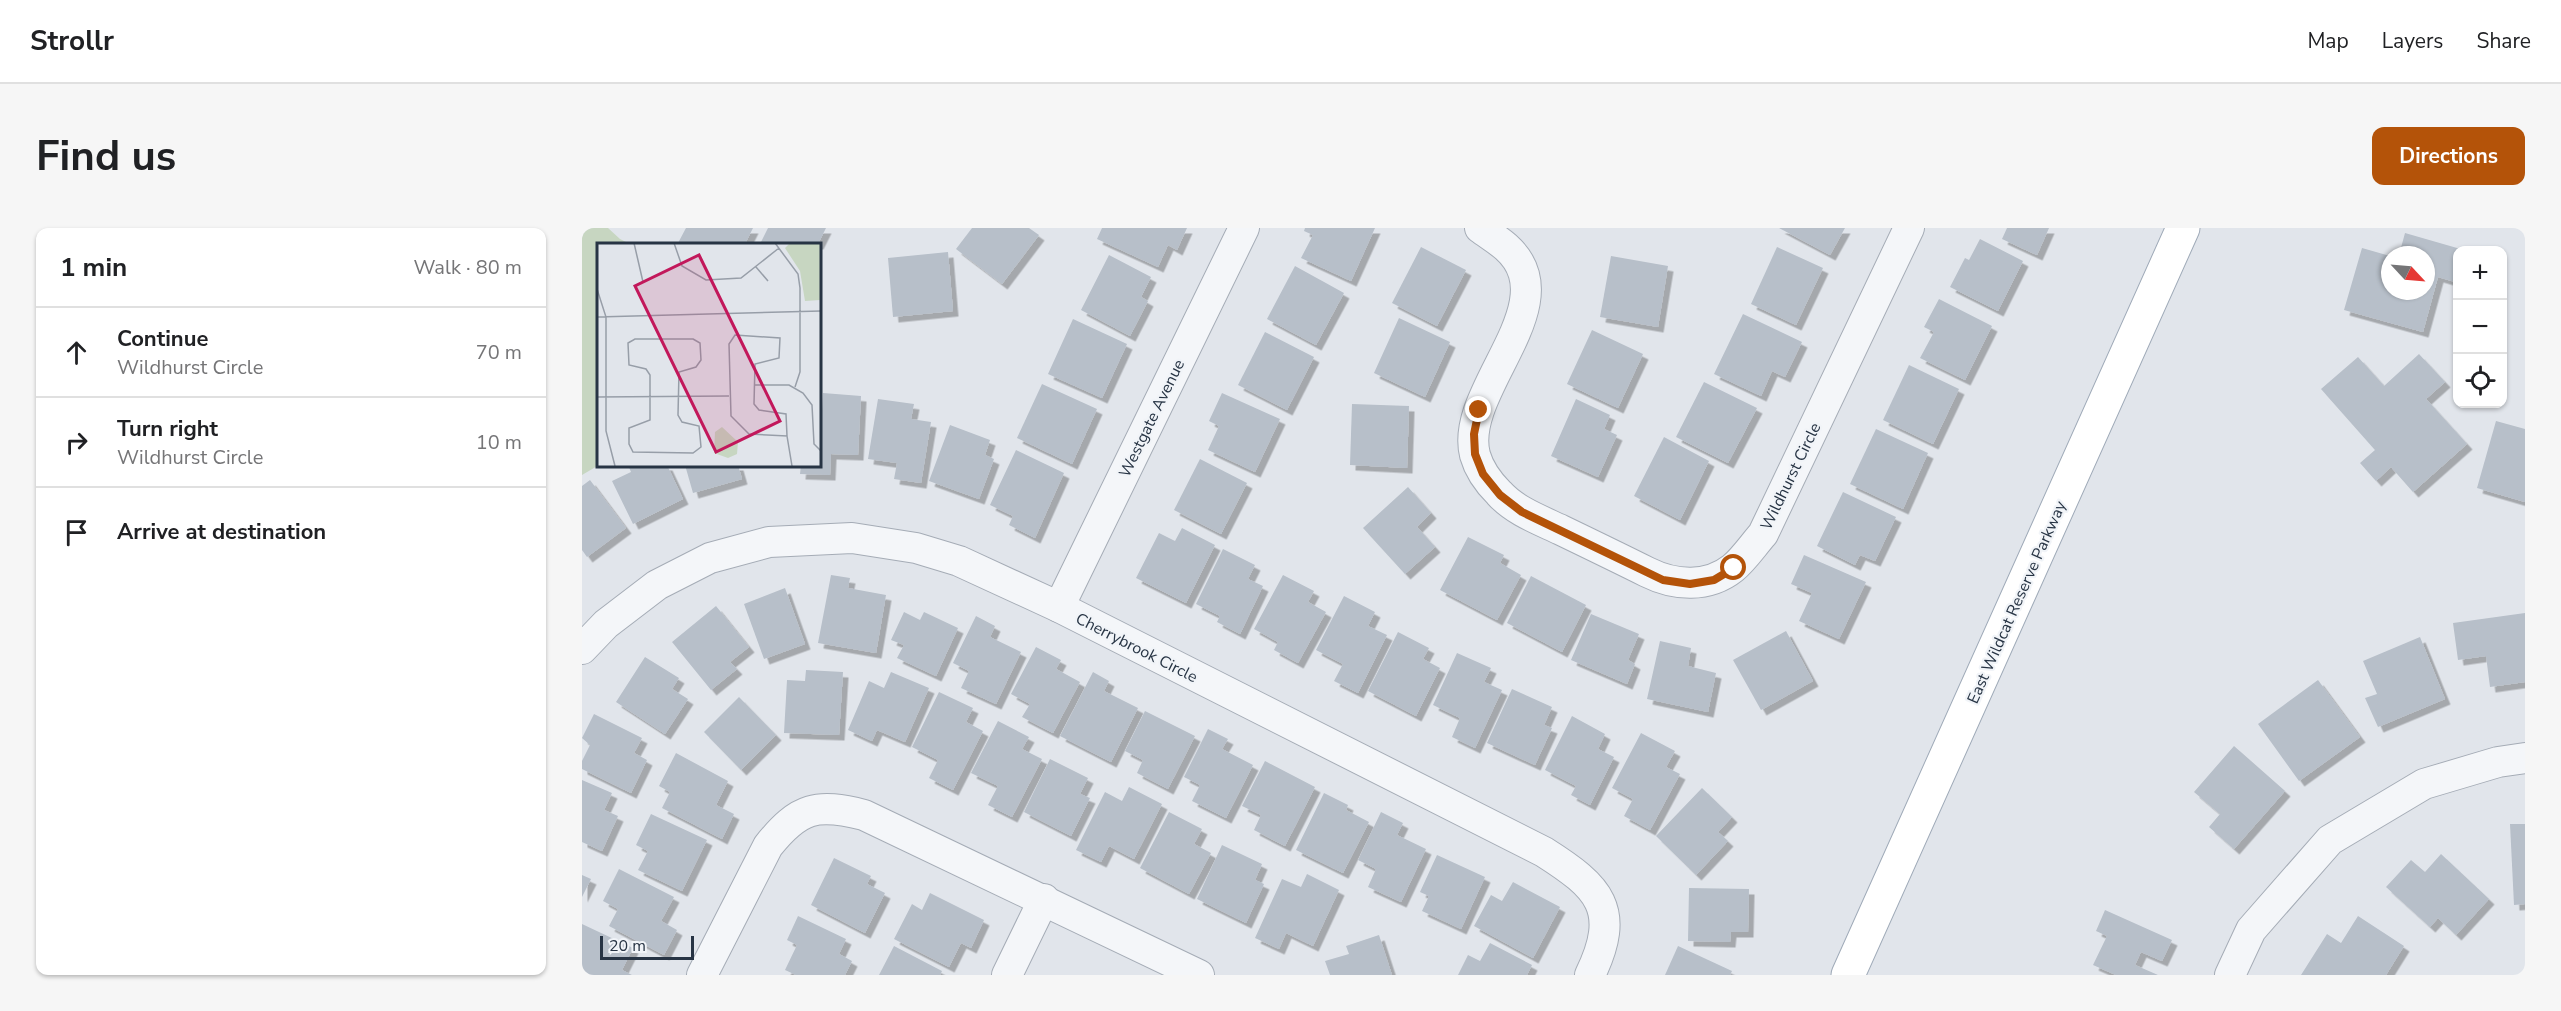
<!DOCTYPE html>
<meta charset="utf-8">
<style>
body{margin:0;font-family:"Nunito Sans",sans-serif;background:#f6f6f6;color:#202124}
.controls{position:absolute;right:18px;top:18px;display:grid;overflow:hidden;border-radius:12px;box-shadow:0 2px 4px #0004}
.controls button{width:54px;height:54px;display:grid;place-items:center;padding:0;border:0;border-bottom:2px solid #e0e0e0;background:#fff;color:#202124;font:30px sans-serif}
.compass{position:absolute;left:1799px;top:18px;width:54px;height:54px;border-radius:50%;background:#fff;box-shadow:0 2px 4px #0004;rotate:116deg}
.scale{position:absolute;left:18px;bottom:15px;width:94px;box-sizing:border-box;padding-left:6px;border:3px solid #273444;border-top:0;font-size:16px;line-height:21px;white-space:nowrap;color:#273444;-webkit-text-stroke:4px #f1f4f8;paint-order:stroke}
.stop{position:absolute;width:18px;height:18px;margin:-14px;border:4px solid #b45309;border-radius:50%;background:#fff}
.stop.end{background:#b45309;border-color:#fff;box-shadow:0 2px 6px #0008}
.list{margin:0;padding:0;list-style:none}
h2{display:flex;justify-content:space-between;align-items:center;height:78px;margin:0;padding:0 24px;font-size:26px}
h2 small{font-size:20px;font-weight:400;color:#757577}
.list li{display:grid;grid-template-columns:39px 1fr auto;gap:18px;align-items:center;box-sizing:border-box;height:90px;padding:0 24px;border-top:2px solid #e0e0e0}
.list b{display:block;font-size:22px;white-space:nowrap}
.list p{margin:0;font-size:20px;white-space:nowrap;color:#757577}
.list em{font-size:20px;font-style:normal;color:#757577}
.icon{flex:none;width:33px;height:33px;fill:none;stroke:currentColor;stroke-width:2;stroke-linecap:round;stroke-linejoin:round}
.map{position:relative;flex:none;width:1943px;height:747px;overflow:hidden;border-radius:12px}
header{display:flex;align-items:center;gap:36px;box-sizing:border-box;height:84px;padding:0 30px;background:#fff;border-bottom:2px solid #e0e0e0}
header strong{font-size:28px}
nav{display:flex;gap:33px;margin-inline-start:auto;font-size:21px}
.intro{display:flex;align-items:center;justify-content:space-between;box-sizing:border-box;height:144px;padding:0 36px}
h1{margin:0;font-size:42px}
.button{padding:15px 27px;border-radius:12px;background:#b45309;color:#fff;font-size:21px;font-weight:700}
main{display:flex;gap:36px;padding:0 36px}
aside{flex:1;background:#fff;border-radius:12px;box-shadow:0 2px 4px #0004}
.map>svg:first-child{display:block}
.green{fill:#c7d6c1}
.building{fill:#b7bfc9;filter:url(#shadow)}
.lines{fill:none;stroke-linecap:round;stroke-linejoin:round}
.minor-casing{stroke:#a5acb6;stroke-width:32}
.major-casing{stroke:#9faab8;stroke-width:35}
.minor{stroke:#f4f6f9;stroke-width:30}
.major{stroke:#fff;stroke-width:33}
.route{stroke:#b45309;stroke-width:8}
.labels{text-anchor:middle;stroke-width:4.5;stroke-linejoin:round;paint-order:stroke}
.street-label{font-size:16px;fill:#273444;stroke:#f1f4f8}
.inset-road{fill:none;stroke:#979ea8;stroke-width:1.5}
.view{fill:#c2185b;fill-opacity:0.15;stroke:#c2185b;stroke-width:3}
.inset-edge{fill:none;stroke:#273444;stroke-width:3}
</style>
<header>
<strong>Strollr</strong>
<nav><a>Map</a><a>Layers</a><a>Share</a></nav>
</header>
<div class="intro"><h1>Find us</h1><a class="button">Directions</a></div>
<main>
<aside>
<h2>1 min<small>Walk · 80 m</small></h2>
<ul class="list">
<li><svg class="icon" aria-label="ahead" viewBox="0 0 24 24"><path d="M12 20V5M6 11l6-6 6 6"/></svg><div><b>Continue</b><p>Wildhurst Circle</p></div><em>70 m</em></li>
<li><svg class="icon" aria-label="right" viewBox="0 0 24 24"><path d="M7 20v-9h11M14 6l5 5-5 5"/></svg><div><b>Turn right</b><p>Wildhurst Circle</p></div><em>10 m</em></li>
<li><svg class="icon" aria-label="arrive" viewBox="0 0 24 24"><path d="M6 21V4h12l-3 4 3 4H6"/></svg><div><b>Arrive at destination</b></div></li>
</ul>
</aside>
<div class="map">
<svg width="1943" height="747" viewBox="0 0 1943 747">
<defs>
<filter id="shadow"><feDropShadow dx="5.5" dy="5.5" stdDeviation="0" flood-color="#0004"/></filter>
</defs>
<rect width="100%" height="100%" fill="#e1e5eb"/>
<!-- green -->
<path class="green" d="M0,0H26L38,11L48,16H16L17,237L0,247Z"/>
<!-- building -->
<g class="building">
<path d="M104,0H171L163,16H98L96,15Z"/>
<path d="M186,0H244L236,16H178Z"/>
<path d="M390,0H447L457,7L420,56L374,21Z"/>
<path d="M520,0H605L595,22L586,17L576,39L515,11Z"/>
<path d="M723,0H793L769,53L719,30L731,7L722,3Z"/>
<path d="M1197,0H1263L1248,27Z"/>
<path d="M1425,0H1467L1455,27L1420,11Z"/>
<path d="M1823,5L1882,22H1876L1873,54L1856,49L1841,104L1762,82L1780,20L1808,28V63H1844V27H1817Z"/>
<path d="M1398,11L1441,33L1416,83L1368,59L1383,30L1387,32Z"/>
<path d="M839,19L884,42L855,98L810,75Z"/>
<path d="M1195,19L1241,40L1214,97L1169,76Z"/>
<path d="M366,24L371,83L311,89L306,30Z"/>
<path d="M527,27L569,49L559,69L566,73L548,108L499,82Z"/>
<path d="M1029,28L1086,38L1076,99L1018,89Z"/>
<path d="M713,38L762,65L734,117L685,91Z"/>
<path d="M1357,71L1410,98L1383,152L1338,130L1352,104L1342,99Z"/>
<path d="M1161,86L1220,114L1203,149L1190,143L1179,168L1132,146Z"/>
<path d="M817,90L868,114L843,169L792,145Z"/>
<path d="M491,91L545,116L520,170L466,146Z"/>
<path d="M1010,102L1061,126L1036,180L985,156Z"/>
<path d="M683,104L732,129L705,182L656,157Z"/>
<path d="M1837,126L1863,154L1844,171L1885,216L1831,264L1809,239L1794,253L1778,235L1793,222L1739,161L1776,129L1802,158Z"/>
<path d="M1327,137L1377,161L1351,216L1301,192Z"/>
<path d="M1122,154L1175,180L1146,235L1094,209Z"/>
<path d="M460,156L515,181L490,236L435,210Z"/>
<path d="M241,165L279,168L276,227L249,226L248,247L218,246L219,237H237V183H240Z"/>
<path d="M640,165L698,191L673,244L626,222L637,198L627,193Z"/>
<path d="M296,171L332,176L329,191L349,194L339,255L312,251L315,235L286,231Z"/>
<path d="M994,171L1028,187L1022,201L1035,207L1016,249L969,228Z"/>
<path d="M770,176L827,178L825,240L768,237Z"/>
<path d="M1914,193L1943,201V274L1895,260Z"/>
<path d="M368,197L408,212L403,227L412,231L397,271L347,253Z"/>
<path d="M1294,201L1346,225L1321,281L1268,256Z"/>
<path d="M1082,209L1127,233L1098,292L1052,268Z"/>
<path d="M434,222L482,245L453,310L427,297L431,288L408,277Z"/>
<path d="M618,231L665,255L639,306L592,282Z"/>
<path d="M46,237H85L101,271L51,296L30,253L49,244Z"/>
<path d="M103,237H156L160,251L111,265Z"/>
<path d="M8,252L44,300L5,329L0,322V258Z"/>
<path d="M826,259L849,285L835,299L853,319L823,346L781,300Z"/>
<path d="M1261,264L1314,289L1293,333L1278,327L1273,337L1235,318Z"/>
<path d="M600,300L633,317L604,375L554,350L577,305L593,313Z"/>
<path d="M886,309L922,327L918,335L939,347L915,392L858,362Z"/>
<path d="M641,321L673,337L666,351L681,358L658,406L635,394L638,388L614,376Z"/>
<path d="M1222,327L1284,354L1257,411L1217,393L1230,365L1209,356Z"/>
<path d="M249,347L268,350L266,360L304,367L294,425L236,415Z"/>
<path d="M701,347L732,363L726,374L744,384L716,435L692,422L696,414L672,401Z"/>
<path d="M949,348L1004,377L980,424L925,395Z"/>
<path d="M203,360L223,416L182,431L162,376Z"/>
<path d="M762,368L793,384L786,398L805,407L776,465L752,453L761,436L734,422Z"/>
<path d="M134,378L167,419L148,434L155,441L129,462L90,414Z"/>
<path d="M322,384L338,392L342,384L376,400L354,448L315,430L322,417L309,412Z"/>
<path d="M1943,385V454L1908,459L1904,428L1876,432L1871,395Z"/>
<path d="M1009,386L1057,406L1046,432L1053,436L1045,456L989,432Z"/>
<path d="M394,388L413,398L408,409L439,424L414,476L379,460L387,443L371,435Z"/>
<path d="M1204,403L1231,453L1179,482L1151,432Z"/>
<path d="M816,404L847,420L841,431L858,440L834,488L786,463Z"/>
<path d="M1838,409L1863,471L1796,499L1783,470L1795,466L1781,433Z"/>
<path d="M1078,413L1109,420L1106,438L1134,445L1126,484L1065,471Z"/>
<path d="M454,419L479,432L474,441L498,454L471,505L440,489L448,476L429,466Z"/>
<path d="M875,425L909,440L902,454L920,462L893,520L870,509L878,490L851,477Z"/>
<path d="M63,429L97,450L90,461L106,471L83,506L34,474Z"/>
<path d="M224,442L261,444L257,507L202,505L205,452L223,453Z"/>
<path d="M309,444L347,460L323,514L295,502L290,513L266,502L287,453L302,460Z"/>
<path d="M511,444L527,453L522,463L556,480L529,534L478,508Z"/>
<path d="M1736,452L1778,509L1717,553L1676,496Z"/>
<path d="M930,461L970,479L962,497L970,500L953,537L905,515Z"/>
<path d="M357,464L391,480L384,494L401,503L371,562L347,550L356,532L330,519Z"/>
<path d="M157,469L194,507L159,542L122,504Z"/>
<path d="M563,483L613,508L586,561L555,545L561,532L543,523Z"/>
<path d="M12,486L60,510L52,525L65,532L49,565L0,541V533L8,517L0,510Z"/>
<path d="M990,488L1023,506L1016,521L1032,529L1008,577L989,567L994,558L963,542Z"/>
<path d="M416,493L447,509L440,521L460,531L430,589L406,577L416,558L389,545Z"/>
<path d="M626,501L646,511L640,521L671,537L644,590L610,573L618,557L602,549Z"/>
<path d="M1059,505L1093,523L1084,539L1098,546L1068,602L1042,588L1051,571L1030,560Z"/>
<path d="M1652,518L1703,563L1652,621L1627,599L1638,586L1612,564Z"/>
<path d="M94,525L146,553L134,577L152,586L140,611L80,580L88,564L77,558Z"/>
<path d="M468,531L506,550L498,566L508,570L489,608L442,584Z"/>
<path d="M683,533L733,559L703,618L672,602L679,587L660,578Z"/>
<path d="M0,552L30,565L22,582L36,588L20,623L0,614Z"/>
<path d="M547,559L580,576L552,631L527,618L519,634L494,622L523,564L540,573Z"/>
<path d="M1120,560L1150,589L1136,604L1146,613L1114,647L1074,608Z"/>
<path d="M742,565L766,577L764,582L787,594L761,645L714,622Z"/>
<path d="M587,584L620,601L612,616L629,625L607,666L558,640Z"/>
<path d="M799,584L821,595L815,607L844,621L819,674L786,659L794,641L776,632Z"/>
<path d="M69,586L125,612L100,663L56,642L66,623L54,617Z"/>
<path d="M1928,596H1943V676L1932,677Z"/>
<path d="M640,617L680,636L673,652L682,656L664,695L615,671Z"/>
<path d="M1859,626L1907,671L1874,707L1856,690L1848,699L1804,659L1829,632L1843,644Z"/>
<path d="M855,627L903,649L879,701L840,683L847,668L838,664Z"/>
<path d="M252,630L289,648L285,656L303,665L283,705L229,677Z"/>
<path d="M37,641L92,669L79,693L95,702L82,727L27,698L36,681L21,673Z"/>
<path d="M725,646L757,662L731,718L704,705L697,721L673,710L700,651L719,659Z"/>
<path d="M0,647L9,651L0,669Z"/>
<path d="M931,654L978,679L951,730L892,698L909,667L920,673Z"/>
<path d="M1107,660L1167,661L1166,704H1149L1148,714L1106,713Z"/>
<path d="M348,665L402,692L389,720L379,715L367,739L312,711L330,676L340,682Z"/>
<path d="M1523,682L1590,712L1580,733L1559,724L1553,737L1576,747H1534L1511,737L1525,708L1514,703Z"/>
<path d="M216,688L264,711L257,726L270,733L263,747H214L203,742L215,717L205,712Z"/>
<path d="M1776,688L1822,718L1804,747H1719L1745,706L1759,715Z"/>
<path d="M0,696L51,720L40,742L50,747H0Z"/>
<path d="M797,707L810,747H748L743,733L767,726L764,718Z"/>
<path d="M908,715L950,737L945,747H876L886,727L898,733Z"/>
<path d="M312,718L360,743L358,747H297Z"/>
<path d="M1096,718L1150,743L1148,747H1083Z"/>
</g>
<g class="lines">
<!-- minor casing -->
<g class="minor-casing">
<g id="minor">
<path d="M898,0C906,6 916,12 924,19C988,76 876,162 893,227C897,241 907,255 917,265C933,283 958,292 979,302C1008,316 1037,330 1065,344C1093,358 1126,360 1151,340C1162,331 1172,316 1181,306L1327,0"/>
<path d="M477,379L662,0"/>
<path d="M0,421L24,396L75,357L128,330L187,314L270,310L334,320L377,333L477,379L962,624C1017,659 1040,681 1008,747"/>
<path d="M120,747L186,618C217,579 235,575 282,587L617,747"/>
<path d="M425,747L462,671"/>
<path d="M1648,747L1669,702L1748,612L1842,556L1916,534L1943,530"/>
</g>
</g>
<!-- major casing -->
<g class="major-casing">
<path id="major" d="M1266,747L1601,0"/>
</g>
<!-- minor -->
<use href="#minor" class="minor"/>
<!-- major -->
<use href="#major" class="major"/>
</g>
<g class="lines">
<!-- route -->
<path class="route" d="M897,182L892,206L893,226L901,246L918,267L940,284L1081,352L1108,356L1132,352L1152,340"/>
</g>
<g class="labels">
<!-- street labels -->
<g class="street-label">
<text transform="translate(569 190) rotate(-64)" y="6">Westgate Avenue</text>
<text transform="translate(1208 248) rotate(-64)" y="6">Wildhurst Circle</text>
<text transform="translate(1434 374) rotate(-66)" y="6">East Wildcat Reserve Parkway</text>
<text transform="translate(555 419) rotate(27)" y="6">Cherrybrook Circle</text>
</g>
</g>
<!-- overview -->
<g transform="translate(15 15)">
<rect width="224" height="224" fill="#e1e5eb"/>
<path d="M193,0H223V57L208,58L203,28L188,5ZM125,184L141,199L140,211L131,215L117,210L118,189Z" fill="#c7d6c1"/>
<path class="inset-road" d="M37,0L46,39M77,0L85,23L109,37L144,35L182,5M178,0L201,31L203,45V129L198,144M159,24L171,38M0,46L9,74V188L18,223M0,74L224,68M138,92L183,95L182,115L158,121L157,161L162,167L189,171L190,193L152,191L134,173L132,101ZM96,96L103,100L104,117L99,124L82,129L81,172L85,179L102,183L104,204L96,210L36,209L32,201V185L53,177V132L49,126L32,122L31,100L38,96ZM157,142H192L206,150L215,162L217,201L224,208M0,154L132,153M190,193L195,223"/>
<path class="view" d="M102,12L183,178L119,209L38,43Z"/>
<rect width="224" height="224" class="inset-edge"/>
</g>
</svg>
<div class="controls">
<button>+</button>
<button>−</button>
<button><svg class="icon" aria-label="locate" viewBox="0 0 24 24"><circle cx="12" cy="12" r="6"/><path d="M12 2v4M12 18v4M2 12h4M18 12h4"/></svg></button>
</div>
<svg class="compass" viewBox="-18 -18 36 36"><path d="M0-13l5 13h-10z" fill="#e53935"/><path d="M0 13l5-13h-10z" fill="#757577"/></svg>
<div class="scale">20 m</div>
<div class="stop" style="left:1152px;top:340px"></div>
<div class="stop end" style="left:897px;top:182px"></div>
</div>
</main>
